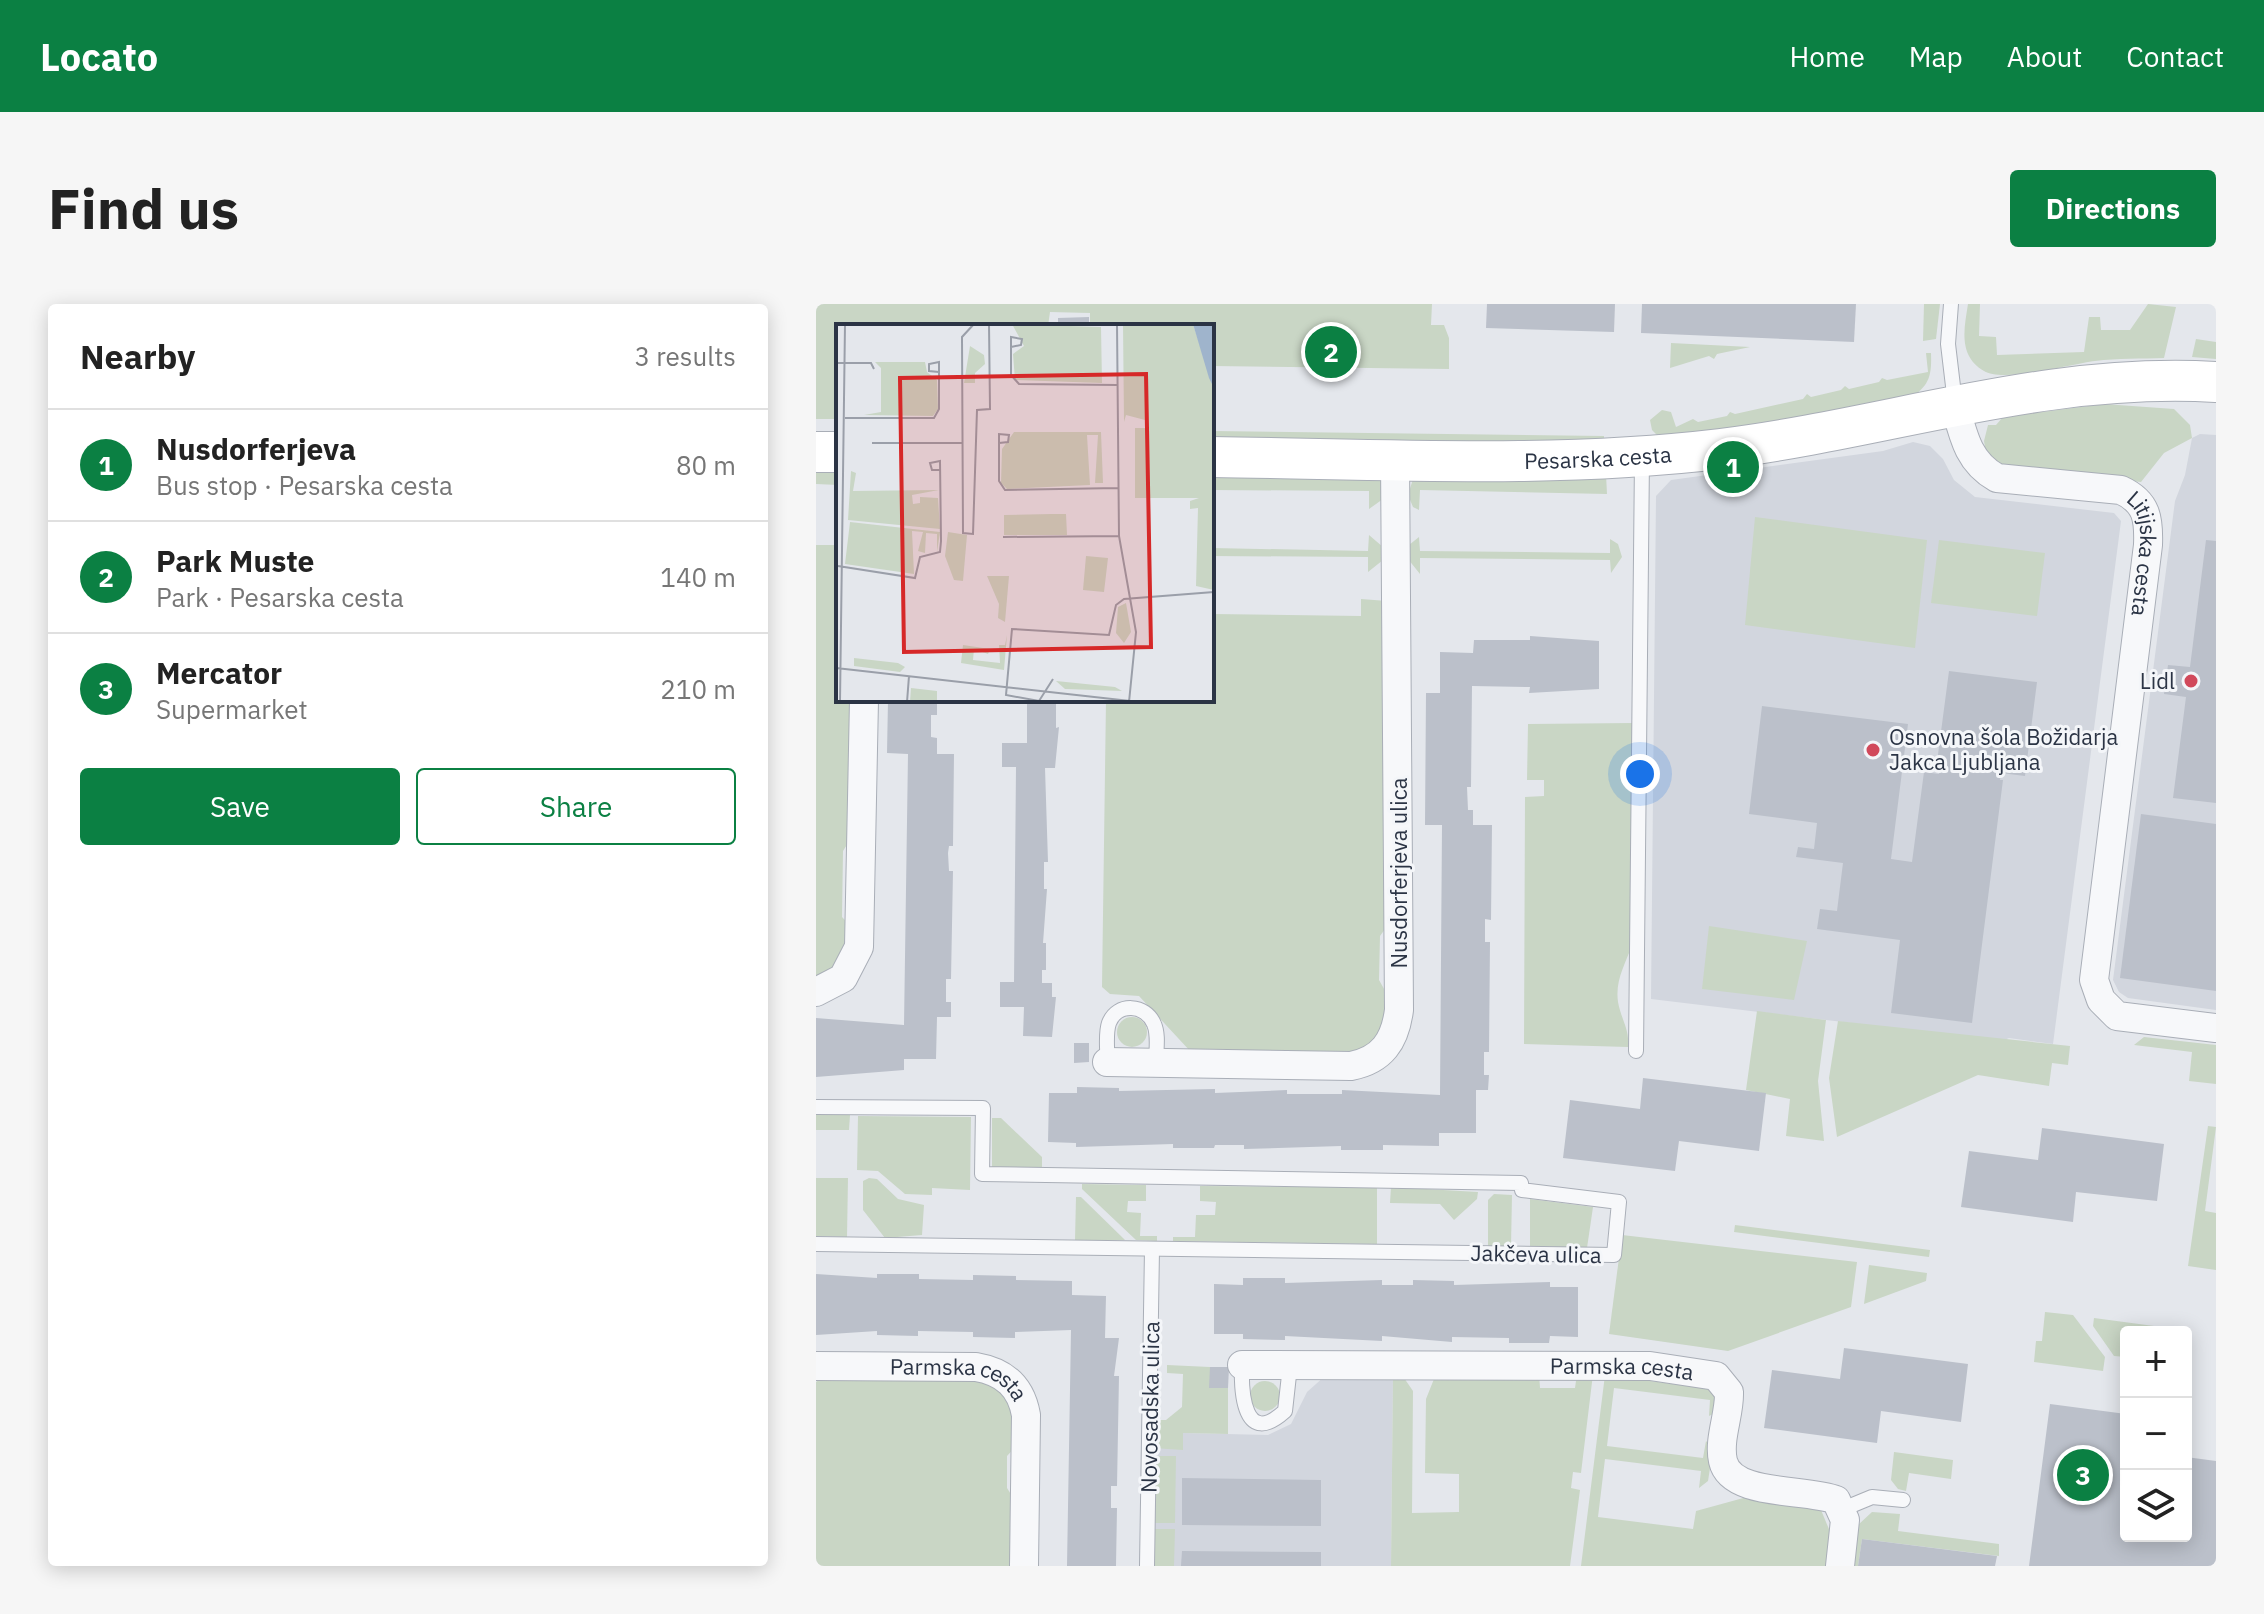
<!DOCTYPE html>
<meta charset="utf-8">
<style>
body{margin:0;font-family:"IBM Plex Sans",sans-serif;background:#f6f6f6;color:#222}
.controls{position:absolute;right:24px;bottom:24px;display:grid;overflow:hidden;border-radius:8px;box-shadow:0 4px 20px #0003}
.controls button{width:72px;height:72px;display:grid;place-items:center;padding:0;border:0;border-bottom:2px solid #e0e0e0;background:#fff;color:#222;font:40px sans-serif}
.you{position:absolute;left:824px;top:470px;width:28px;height:28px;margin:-20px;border:6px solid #fff;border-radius:50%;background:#1a73e8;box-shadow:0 0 0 12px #1a73e833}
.badge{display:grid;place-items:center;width:52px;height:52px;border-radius:50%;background:#0b8043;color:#fff;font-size:26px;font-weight:700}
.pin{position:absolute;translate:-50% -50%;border:4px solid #fff;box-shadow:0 2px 8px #0006}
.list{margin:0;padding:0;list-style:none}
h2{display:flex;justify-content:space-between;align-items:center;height:104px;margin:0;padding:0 32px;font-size:34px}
h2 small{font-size:26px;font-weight:400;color:#767676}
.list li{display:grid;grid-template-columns:52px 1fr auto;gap:24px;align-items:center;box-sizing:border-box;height:112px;padding:0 32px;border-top:2px solid #e0e0e0}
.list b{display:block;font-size:30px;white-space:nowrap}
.list p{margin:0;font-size:26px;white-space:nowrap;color:#767676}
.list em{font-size:26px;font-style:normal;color:#767676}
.actions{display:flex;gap:16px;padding:24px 32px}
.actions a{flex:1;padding:18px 0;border:2px solid #0b8043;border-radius:8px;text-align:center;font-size:28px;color:#0b8043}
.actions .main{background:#0b8043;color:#fff}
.icon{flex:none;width:44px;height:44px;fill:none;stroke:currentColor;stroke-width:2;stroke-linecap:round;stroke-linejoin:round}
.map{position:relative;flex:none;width:1400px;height:1262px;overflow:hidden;border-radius:8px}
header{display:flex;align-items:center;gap:48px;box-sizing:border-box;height:112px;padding:0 40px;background:#0b8043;color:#fff}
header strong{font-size:38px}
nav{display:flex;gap:44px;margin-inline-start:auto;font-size:28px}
.intro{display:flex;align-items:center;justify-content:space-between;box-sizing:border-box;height:192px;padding:0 48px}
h1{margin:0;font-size:56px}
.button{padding:20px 36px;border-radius:8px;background:#0b8043;color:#fff;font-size:28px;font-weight:700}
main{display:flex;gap:48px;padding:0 48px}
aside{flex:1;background:#fff;border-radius:8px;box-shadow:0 4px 20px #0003}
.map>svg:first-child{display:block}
.built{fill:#d2d6de}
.green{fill:#c9d6c5}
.building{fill:#bbc0ca}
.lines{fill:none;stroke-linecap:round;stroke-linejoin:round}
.lane-casing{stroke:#a9aeb7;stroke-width:16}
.street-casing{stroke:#a9aeb7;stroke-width:30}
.secondary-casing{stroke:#a9aeb7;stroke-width:42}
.lane{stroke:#f7f8fa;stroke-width:14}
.street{stroke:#f7f8fa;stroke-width:28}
.secondary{stroke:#fff;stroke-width:40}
.poi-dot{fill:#d1495b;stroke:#f4f6f9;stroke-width:3}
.labels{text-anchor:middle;stroke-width:6;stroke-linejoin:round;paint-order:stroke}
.street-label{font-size:22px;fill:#2b3445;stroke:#f4f6f9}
.poi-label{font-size:22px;fill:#2b3445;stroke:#f4f6f9;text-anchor:end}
.inset-road{fill:none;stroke:#9a9fa9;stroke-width:2}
.view{fill:#d62828;fill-opacity:0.15;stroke:#d62828;stroke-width:4}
.inset-edge{fill:none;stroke:#2b3445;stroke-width:4}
</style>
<header>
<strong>Locato</strong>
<nav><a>Home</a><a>Map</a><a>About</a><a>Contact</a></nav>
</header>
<div class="intro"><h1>Find us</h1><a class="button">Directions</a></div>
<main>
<aside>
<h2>Nearby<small>3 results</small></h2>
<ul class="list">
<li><span class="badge">1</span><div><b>Nusdorferjeva</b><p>Bus stop · Pesarska cesta</p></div><em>80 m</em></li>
<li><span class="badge">2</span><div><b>Park Muste</b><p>Park · Pesarska cesta</p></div><em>140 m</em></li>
<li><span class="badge">3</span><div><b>Mercator</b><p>Supermarket</p></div><em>210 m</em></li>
</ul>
<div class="actions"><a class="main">Save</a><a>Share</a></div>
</aside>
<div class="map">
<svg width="1400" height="1262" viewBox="0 0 1400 1262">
<rect width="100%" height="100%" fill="#e4e7ec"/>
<!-- built -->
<g class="built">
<path d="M1384,130L1400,131V706L1312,694L1303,688L1297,676L1359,197L1369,171L1376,134Z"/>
<path d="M1097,138L1114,142L1127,155L1138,176L1159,193L1298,209L1305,217L1237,740L1193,734L1186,737L835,695L840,192L855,176L1067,147Z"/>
<path d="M577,1070L575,1262H335L337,1144L367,1129L452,1131L475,1120L491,1088L509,1072Z"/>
</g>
<!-- green -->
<g class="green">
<path d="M0,0H616L615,21H628L633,34V65L396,62V22H274V9L234,8L232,22H22V115H0Z"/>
<path d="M1108,0H1124L1120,35L1107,37Z"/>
<path d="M1152,0H1164L1163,32L1180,33L1181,51L1268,48L1273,13H1284L1285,26H1314L1332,0L1360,3L1348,54C1325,55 1302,54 1279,57C1255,60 1187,79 1168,67C1142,52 1148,25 1152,0Z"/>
<path d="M1380,35L1400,38V55L1376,53Z"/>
<path d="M855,39L934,43L901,50L898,55L893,52L854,64Z"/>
<path d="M1110,49H1115C1116,76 1112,82 1090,98L845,135L836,126L834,116L846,106L855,108L860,123L877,115L882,118L911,112L914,108L919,110L987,95L991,90L995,93L1025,86L1029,82L1033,85L1063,78L1066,74L1071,76L1112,68Z"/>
<path d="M1288,100L1358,105L1374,121L1376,134L1348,149L1325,178L1191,165L1170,149L1168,137L1172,121H1180L1187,113Z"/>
<path d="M396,127L788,132V141L396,139Z"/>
<path d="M0,162L22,164V181L0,180Z"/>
<path d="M396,166L558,170L566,177L567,195L553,205V187L396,186Z"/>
<path d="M790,170L791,190L604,186L603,206L597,203L592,191L597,175Z"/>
<path d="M939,213L1111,236L1099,344L929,321Z"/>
<path d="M553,231L567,243V256L552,268V253L396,252V244L552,247Z"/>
<path d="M603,233L604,247L794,249V235L802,240L806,253L795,269L794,256L604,254V270L592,255L593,241Z"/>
<path d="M1123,236L1229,249L1221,312L1115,299Z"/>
<path d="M0,241H22V396H42L40,526L27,547L26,613L39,627L36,648L0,682Z"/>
<path d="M545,295L571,297L575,617L564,632L563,676L576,699V707L551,749L375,748L323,692L294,690L286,683L290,396H396V310L545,312Z"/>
<path d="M817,419L816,641C809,661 799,676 802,698C805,715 814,726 812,743L708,740L709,493L728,492V476H711L712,420Z"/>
<path d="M893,622L991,637L978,696L886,685Z"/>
<path d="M941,707L1010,716L1002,777L1008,837L970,832L974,795L930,786Z"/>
<circle cx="316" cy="728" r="15"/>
<path d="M1022,717L1254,742L1252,761L1236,759L1233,782L1162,771L1021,833L1013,774Z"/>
<path d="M1328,733L1400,741V780L1373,777L1376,748L1318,741Z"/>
<path d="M0,811H34L33,826H0Z"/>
<path d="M42,812L155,813L154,886L116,884V891L89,890L62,867L41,866Z"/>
<path d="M176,814H185L226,853V865L176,863Z"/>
<path d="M1392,822L1400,823L1389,907L1400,909V966L1372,962Z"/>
<path d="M0,874H32L31,933L0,932Z"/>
<path d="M53,874L61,875L82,895L108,901L106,931L69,934L47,906V877Z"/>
<path d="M266,880L330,881V897H312L311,908L325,909L324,932H341V937L320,936L266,885Z"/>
<path d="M384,882L561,883V940L357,937V933H379L380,911H399L400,898L384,897Z"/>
<path d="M575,883L662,888L661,895L638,916L624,900L574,899Z"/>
<path d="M678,890L696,891L695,942H672V896Z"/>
<path d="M260,893H265L309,936H259Z"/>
<path d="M714,895L777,903L771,944L714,942Z"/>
<path d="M919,921L1114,946L1113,953L918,928Z"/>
<path d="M806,931L1041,958L1035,1003L912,1047L793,1030Z"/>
<path d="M1053,961L1111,969L1110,977L1048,1000Z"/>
<path d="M1229,1008L1257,1011L1289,1053L1287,1067L1218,1058L1220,1037H1226Z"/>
<path d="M1278,1014L1353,1024L1352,1028H1310V1053L1298,1052L1277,1022Z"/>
<path d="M351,1061L394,1063V1083L412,1084V1130L367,1129V1146L337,1144V1124L342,1123V1116H350L366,1103L367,1070L351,1069Z"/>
<path d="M162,1070L192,1088L207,1135L191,1152V1184L196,1192L203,1262H0V1078L4,1075Z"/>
<path d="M577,1070L586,1071L597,1087L596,1209L643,1208V1170L609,1169L610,1095L618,1075L723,1070L724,1084H759L761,1070H777L765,1169L757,1168L755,1184L764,1186L754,1262H575Z"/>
<path d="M789,1071L894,1085L902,1092L899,1109L893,1112L894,1096L798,1084L791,1142L887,1154L890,1137L897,1145L892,1177L883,1184L885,1167L789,1155L782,1213L877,1225L880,1207L931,1193L1005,1206L1015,1230L1011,1262H765Z"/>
<circle cx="449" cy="1092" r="15"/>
<path d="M1078,1148L1137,1156L1135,1175L1093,1169L1090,1187L1082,1185L1075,1176Z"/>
<path d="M337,1152H360L359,1219H336Z"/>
<path d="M1056,1208L1084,1210L1082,1227L1183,1240V1252L1046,1235L1042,1262H1035L1042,1221Z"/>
<path d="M335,1225H359L358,1262H335Z"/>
</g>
<!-- building -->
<g class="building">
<path d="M671,0H799L798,28L670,24Z"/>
<path d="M826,0H1040L1038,38L825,29Z"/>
<path d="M273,13V22H242V14Z"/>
<path d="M1390,236L1400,237V499L1357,494L1370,393L1348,390L1352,361L1374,363Z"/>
<path d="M714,332L783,337V385L713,389L714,383L656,382L655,483H651L652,506H657V521H676L675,616L669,615V638H674L673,748H668V771H673L672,786H660V829H623V842L567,841V846H525V842L428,845V841H399L398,844H357V840L260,843V839L232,838L233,789H261V783L303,784V787L399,785V789L471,786V790H526V786L624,791L626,521H609L610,389H624V348L657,349L658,336H714Z"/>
<path d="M1133,367L1221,378L1209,472L1185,469L1184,476H1187L1156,719L1075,709L1084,636L1001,625L1004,605L1021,607L1027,559L980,553L982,543L998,545L1001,519L933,510L946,402L1092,420L1075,555L1096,558L1108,468L1123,470L1125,459L1121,458Z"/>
<path d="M72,396H121V411H115V433L121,434V450H138L137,542H133L132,549L133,567H137L135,675H130V698H135V713H121L120,755H88V766L0,773V714L88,721L92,450L71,449Z"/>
<path d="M211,396H240V424L243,423L239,464H229L232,558H228V585H231L227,639H230V666H226V679H236V693H240L236,733L207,732L208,703H184V678H198L199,570L200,463H186V439H211Z"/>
<path d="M1325,510L1400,520V687L1304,674Z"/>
<path d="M258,739H273V758L258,759Z"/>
<path d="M827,774L950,789L943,847L863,837L859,867L747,854L754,796L824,805Z"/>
<path d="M1226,824L1348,840L1341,897L1260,888L1257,918L1145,903L1153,847L1222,856Z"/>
<path d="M0,970L61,974V970H103V975L157,976V971L200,972V976L256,977V991L290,992L289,1034H303L298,1072H303L301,1182H295V1204H301L300,1262H251L255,1026L199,1028V1034L157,1033V1028L102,1027V1032L61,1031V1027L0,1031Z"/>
<path d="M427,974H469V979L566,976V981H597V976L638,977V981L734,978V983H762V1033L734,1032L733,1039H693V1034L636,1033V1038L566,1032V1037L469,1032V1036L427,1035V1030H398V980L427,981Z"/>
<path d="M1028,1044L1152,1060L1145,1118L1065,1107L1061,1139L948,1124L956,1066L1024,1075Z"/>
<path d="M394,1063H413L412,1084H393Z"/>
<path d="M1234,1100L1310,1110V1232H1370V1153L1400,1157V1262H1213Z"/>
<path d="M366,1174L505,1176V1222L366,1221Z"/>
<path d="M1046,1235L1181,1252L1179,1262H1042Z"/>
<path d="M366,1247L505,1248V1262H365Z"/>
</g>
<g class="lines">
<!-- lane casing -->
<g class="lane-casing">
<g id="lane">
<path d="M1135,0L1132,40L1139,99"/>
<path d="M820,747L826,154"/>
<path d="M291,758C292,746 289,730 293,719C301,698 330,700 338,720C343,731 340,746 340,759"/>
<path d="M0,803L167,804L166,870L705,879L706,886L803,898L798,951L0,940"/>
<path d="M426,1061C425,1089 428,1144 469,1107L474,1062"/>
<path d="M1027,1205L1056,1193L1087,1196"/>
<path d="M331,1262L336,945"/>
</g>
</g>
<!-- street casing -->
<g class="street-casing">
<g id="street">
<path id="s1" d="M1139,101C1147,131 1152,158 1181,174L1305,186C1331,198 1333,215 1332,241L1278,676L1285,696L1301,712L1400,724"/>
<path d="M0,688L27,674L43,643L48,396"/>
<path d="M291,758L535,762C566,756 579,737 583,706L579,155"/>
<path id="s2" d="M426,1061L834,1062L900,1072L913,1088C914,1110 902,1135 907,1157C915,1193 991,1184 1020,1196L1029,1216L1024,1262"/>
<path id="s3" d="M0,1062L160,1063C189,1068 205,1083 210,1111L208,1262"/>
</g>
</g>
<!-- secondary casing -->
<g class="secondary-casing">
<g id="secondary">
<path d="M0,148H22"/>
<path id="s4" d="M396,153C565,155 736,165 904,145C1074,124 1226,68 1400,78"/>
</g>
</g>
<!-- lane -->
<use href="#lane" class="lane"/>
<!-- street -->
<use href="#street" class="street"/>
<!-- secondary -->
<use href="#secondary" class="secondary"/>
</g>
<!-- markers -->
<g class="poi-dot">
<circle cx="1375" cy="377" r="8"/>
<circle cx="1057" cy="446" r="8"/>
</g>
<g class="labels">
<!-- street labels -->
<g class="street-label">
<text dy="8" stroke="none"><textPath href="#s4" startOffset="386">Pesarska cesta</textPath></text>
<text dy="8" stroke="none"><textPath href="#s1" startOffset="286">Litijska cesta</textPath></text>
<text transform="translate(583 569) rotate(-90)" y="8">Nusdorferjeva ulica</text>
<text transform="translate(720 950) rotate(1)" y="8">Jakčeva ulica</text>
<text dy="8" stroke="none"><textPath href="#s2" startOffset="380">Parmska cesta</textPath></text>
<text dy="8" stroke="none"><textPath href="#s3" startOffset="146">Parmska cesta</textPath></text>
<text transform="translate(334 1103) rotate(-89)" y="8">Novosadska ulica</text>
</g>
<!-- poi labels -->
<g class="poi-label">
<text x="1359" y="385">Lidl</text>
<text x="1073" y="441" text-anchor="start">Osnovna šola Božidarja<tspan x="1073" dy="25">Jakca Ljubljana</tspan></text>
</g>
</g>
<!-- overview -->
<g transform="translate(20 20)">
<rect width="378" height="378" fill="#e4e7ec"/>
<path d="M176,0L265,3L266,59L179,56L177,30L188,22ZM287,0H357L378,64V266L360,262L362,184L354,185V177L363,174H299V104H309V96L290,91L288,98ZM134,22L148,31L149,40L139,49V59H128ZM39,38H89L91,48L101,56L102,85L97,92L28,91L45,88V44ZM178,108H265L267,159H259L262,111H251L254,161L171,165L165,159L166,125ZM15,147L20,149L17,167L103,166L76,171L77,180L84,179V173L102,174L104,205L12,196ZM216,190H230L231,211H168V191ZM14,198L104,208L101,228V210L90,209L89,229L82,227L87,208L76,207L78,250L9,240ZM112,208L131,211L127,257L118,256L109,232ZM250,232L272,234L268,268L247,266ZM151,252H173L169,298L162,294L163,280ZM290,279L295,308L288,319L280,309L282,283ZM171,311L168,346L125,339L127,321L154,325L152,330L138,325L137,336L164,339L163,321H169ZM18,334L62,339L69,343L64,348L18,342ZM220,357L279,363L286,367L229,365ZM75,364L101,367V378H74Z" fill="#c9d6c5"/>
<path d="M357,0H378V64L373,54Z" fill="#9fb4cc"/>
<path class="inset-road" d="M138,0L126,13L127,209L137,210L141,86L154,85L153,0M281,0L283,212L300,308L293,378M175,23L185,21L186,15L175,13V51L183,60L281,61M0,39H35L38,45M9,94H98L103,85V38L93,40V47L103,48M36,119H127M163,119L172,118L173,111L163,110V157L169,166L282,164M167,213L283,212M2,242L79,254L84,233L104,228L105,217L104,137L94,139L96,146H104M0,344L303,378M217,355L203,377L170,371L176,305L273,311L280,281L288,275L378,268M4,378L9,0M71,378L73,352"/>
<path class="view" d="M310,50L315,323L68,328L64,54Z"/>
<rect width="378" height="378" class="inset-edge"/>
</g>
</svg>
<div class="controls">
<button>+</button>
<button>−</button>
<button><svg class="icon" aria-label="layers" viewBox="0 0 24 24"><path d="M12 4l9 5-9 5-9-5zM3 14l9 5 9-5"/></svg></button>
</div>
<div class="you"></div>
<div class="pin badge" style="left:917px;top:163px">1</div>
<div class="pin badge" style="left:515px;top:48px">2</div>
<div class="pin badge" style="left:1267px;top:1171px">3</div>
</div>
</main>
